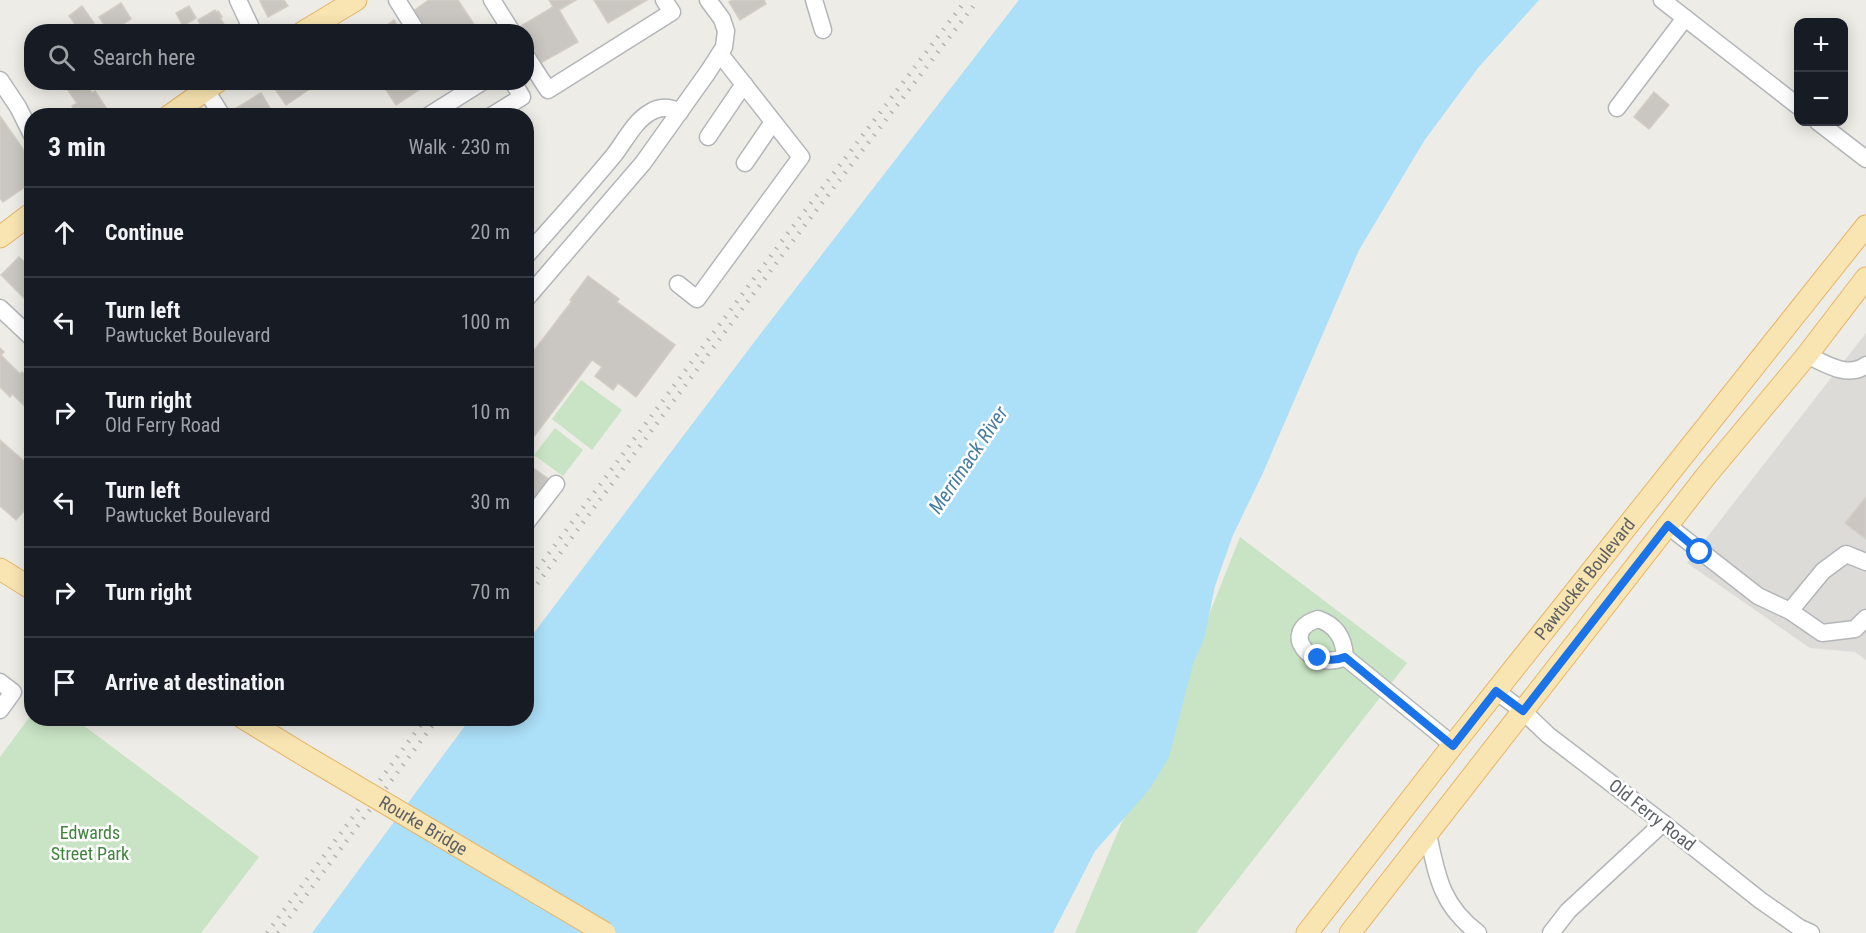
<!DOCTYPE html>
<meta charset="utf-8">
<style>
body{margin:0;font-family:"Roboto Condensed",sans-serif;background:#242831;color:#f1f3f6}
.controls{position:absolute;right:18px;top:18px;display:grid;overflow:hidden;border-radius:12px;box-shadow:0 3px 15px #0003}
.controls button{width:54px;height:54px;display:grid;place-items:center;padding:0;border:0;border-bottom:2px solid #363941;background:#171b24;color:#f1f3f6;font:30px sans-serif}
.stop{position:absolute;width:18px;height:18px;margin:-14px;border:4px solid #1a73e8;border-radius:50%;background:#fff}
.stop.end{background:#1a73e8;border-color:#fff;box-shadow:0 2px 6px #0008}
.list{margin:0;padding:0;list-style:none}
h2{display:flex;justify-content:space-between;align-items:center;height:78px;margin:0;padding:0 24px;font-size:26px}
h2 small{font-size:20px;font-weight:400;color:#9ea1a6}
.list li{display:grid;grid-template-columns:39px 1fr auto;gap:18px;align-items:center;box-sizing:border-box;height:90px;padding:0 24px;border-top:2px solid #363941}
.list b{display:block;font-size:22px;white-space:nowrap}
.list p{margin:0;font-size:20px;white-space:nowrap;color:#9ea1a6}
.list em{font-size:20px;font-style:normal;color:#9ea1a6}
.icon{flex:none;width:33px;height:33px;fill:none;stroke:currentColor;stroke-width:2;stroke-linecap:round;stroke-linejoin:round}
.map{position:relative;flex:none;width:1866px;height:933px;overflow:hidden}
.search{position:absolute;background:#171b24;box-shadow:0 3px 15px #0003;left:24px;top:24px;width:510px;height:66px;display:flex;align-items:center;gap:15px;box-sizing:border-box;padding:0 21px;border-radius:24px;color:#9ea1a6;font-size:22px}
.panel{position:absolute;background:#171b24;box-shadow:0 3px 15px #0003;left:24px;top:108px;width:510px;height:618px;border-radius:24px}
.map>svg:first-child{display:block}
.industrial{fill:#dddbd8}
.green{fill:#c8e4c4}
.water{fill:#acdff8}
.building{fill:#cac7c2;stroke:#d3cdc4;stroke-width:1.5}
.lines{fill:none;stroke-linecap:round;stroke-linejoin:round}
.minor-casing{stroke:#b3b6b9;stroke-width:19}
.major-casing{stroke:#e6b567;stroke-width:23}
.minor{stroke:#fff;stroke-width:16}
.major{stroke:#f9e5b1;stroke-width:21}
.rail{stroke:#b4b5b5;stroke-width:4.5;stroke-dasharray:1.5 8;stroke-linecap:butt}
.major-bridge-casing{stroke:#e6b567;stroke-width:23;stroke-linecap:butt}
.major-bridge{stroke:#f9e5b1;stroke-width:21}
.route{stroke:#1a73e8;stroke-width:8}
.labels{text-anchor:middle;stroke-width:5;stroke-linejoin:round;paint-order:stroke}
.street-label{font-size:18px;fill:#5d6165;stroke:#fff}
.park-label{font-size:18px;fill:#41843d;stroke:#fff}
.water-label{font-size:20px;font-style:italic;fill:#477ca1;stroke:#fff}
</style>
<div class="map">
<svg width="1866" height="933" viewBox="0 0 1866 933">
<rect width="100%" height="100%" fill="#eeece6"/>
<!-- industrial -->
<path class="industrial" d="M1866,333V660L1855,652L1810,648L1687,563Z"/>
<!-- green -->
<g class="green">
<path d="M581,380L622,410L592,450L552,419Z"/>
<path d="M555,428L583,450L563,476L534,455Z"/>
<path d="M1240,537L1407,663L1196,933H1075L1197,645Z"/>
<path d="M31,715L32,718L75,719L259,857L201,933H0V757Z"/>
</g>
<!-- water -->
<path class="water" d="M1019,0H1539L1478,68L1424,141L1359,250L1262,475L1233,535L1215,586L1204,639L1193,664L1169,757L1149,790L1095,851L1053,933H312L470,719L526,718L527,642L765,328Z"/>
<!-- building -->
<g class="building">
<path d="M262,0H284L288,6L268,17L260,1Z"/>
<path d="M429,0H458L479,32H425L412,12Z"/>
<path d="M549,0H576L559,10L578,42L537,65L526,47V32H518L516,29L553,7Z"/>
<path d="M594,0H647L608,23Z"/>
<path d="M733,0H764L766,4L740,20L729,2Z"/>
<path d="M121,3L131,19L111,32H109L99,17Z"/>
<path d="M82,6L94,23L81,32L69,16Z"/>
<path d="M189,6L196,18L183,26L176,13Z"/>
<path d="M215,10L216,12L218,11L222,17L220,18L229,32H202L200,28L202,27L198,20Z"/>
<path d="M394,20L401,32H377Z"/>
<path d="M57,82H85L92,93L95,91L107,109L97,116H79L72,106L77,103L65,86L61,88Z"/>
<path d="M278,82H308L311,88L286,105L273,86Z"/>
<path d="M381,82H431L396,105Z"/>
<path d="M1654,92L1669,105L1649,129L1634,117Z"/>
<path d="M261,93L273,113L269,116H236L233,110Z"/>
<path d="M0,116L32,162V182L3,202L0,198Z"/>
<path d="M19,257L32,269V302L29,303L1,275Z"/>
<path d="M588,276L619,299L617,302L675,345L636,397L618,383L613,390L595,376L602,367L592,360L526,447V361L572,301L570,300Z"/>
<path d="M0,348L4,352L1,355L20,374L22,372L32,380V413L12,394L10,397L0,387Z"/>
<path d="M0,440L32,468V502L16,520L0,506Z"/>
<path d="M526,463L550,480L526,512Z"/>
<path d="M1866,497V539L1845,523Z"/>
</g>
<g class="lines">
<!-- minor casing -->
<g class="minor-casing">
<g id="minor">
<path d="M238,0L253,32"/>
<path d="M397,0L417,32"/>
<path d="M492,0L512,32"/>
<path d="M814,0L823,30"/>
<path d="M1662,0L1798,106"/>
<path d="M526,56L548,90L672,12L664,0"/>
<path d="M0,80L18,107L32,135"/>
<path d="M206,90L222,116"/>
<path d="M1617,108L1685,18"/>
<path d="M428,116L482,82"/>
<path d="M491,116L522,97L513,82"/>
<path d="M1818,122L1866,159"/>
<path d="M708,137L744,84"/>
<path d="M745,163L773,122"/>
<path d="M526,256C556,222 586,189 614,155C625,141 634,122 649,113C659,106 670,107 680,112"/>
<path d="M678,284L697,299L801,157L720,54"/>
<path d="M526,299L643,163L708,72L724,47L726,31L722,19L708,0"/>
<path d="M0,308L32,338"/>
<path d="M1807,355C1824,363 1848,379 1866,365"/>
<path d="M526,523L556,484"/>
<path d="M1667,525L1758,596L1790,611L1822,633L1855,629L1866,618"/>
<path d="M1790,611L1823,571L1846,554L1866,562"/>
<path d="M1345,657C1344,638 1336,625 1318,619C1278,631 1311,673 1345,657L1453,745"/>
<path d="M0,682L13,692L0,710"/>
<path d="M1496,691L1523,711L1548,735L1663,823L1760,900L1800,928L1811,933"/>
<path d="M1428,834C1437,876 1441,905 1478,933"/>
<path d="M1551,933L1568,911L1663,823"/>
</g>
</g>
<!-- major casing -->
<g class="major-casing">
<g id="major">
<path d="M303,32L356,0"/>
<path d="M169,116L217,82"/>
<path d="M0,237L32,213"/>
<path d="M0,569L32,589"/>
<path d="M243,718L307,757"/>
<path id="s1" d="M1307,933L1453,745L1866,226"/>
<path d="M1350,933L1706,476L1807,355L1866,278"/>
</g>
</g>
<!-- minor -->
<use href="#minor" class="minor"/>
<!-- major -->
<use href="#major" class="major"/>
<!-- rail -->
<g class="rail">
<path d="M526,584L785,237L966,0"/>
<path d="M526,599L792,242L978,0"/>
<path d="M267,933L426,718"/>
<path d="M278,933L438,718"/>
</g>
<!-- major-bridge casing -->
<g class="major-bridge-casing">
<g id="major-bridge">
<path id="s2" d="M307,757L605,933"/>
</g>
</g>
<!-- major-bridge -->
<use href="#major-bridge" class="major-bridge"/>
</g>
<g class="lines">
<!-- route -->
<path class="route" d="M1318,658C1328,660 1336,661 1345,657L1453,746L1496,691L1523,711L1668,525L1700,552"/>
</g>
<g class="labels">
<!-- street labels -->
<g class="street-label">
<text dy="6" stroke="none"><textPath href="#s1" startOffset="450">Pawtucket Boulevard</textPath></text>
<text transform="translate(1652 815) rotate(38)" y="6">Old Ferry Road</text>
<text dy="6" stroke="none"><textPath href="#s2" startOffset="135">Rourke Bridge</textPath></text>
</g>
<!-- park labels -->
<g class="park-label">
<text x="90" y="839">Edwards<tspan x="90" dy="21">Street Park</tspan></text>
</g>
<!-- water labels -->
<g class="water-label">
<text transform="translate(968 460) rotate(-56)" y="7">Merrimack River</text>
</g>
</g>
</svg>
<div class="controls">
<button>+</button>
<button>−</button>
</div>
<div class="stop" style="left:1700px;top:552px"></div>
<div class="stop end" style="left:1318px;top:658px"></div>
<div class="search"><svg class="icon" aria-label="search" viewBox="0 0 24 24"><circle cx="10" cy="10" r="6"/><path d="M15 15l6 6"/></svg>Search here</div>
<section class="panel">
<h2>3 min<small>Walk · 230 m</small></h2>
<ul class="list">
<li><svg class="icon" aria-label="ahead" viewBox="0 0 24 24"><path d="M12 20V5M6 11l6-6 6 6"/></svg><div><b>Continue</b></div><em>20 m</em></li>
<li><svg class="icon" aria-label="left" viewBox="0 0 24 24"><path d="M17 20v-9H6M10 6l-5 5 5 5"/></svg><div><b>Turn left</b><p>Pawtucket Boulevard</p></div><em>100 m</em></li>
<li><svg class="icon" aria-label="right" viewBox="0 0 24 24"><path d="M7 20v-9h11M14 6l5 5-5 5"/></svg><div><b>Turn right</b><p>Old Ferry Road</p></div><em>10 m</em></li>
<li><svg class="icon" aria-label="left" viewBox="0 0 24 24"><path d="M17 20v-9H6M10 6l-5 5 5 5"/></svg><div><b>Turn left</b><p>Pawtucket Boulevard</p></div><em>30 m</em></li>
<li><svg class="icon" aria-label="right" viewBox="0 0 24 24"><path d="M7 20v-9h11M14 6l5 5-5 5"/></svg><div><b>Turn right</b></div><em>70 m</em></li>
<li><svg class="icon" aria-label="arrive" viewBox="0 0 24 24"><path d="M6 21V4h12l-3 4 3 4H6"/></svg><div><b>Arrive at destination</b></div></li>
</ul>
</section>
</div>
